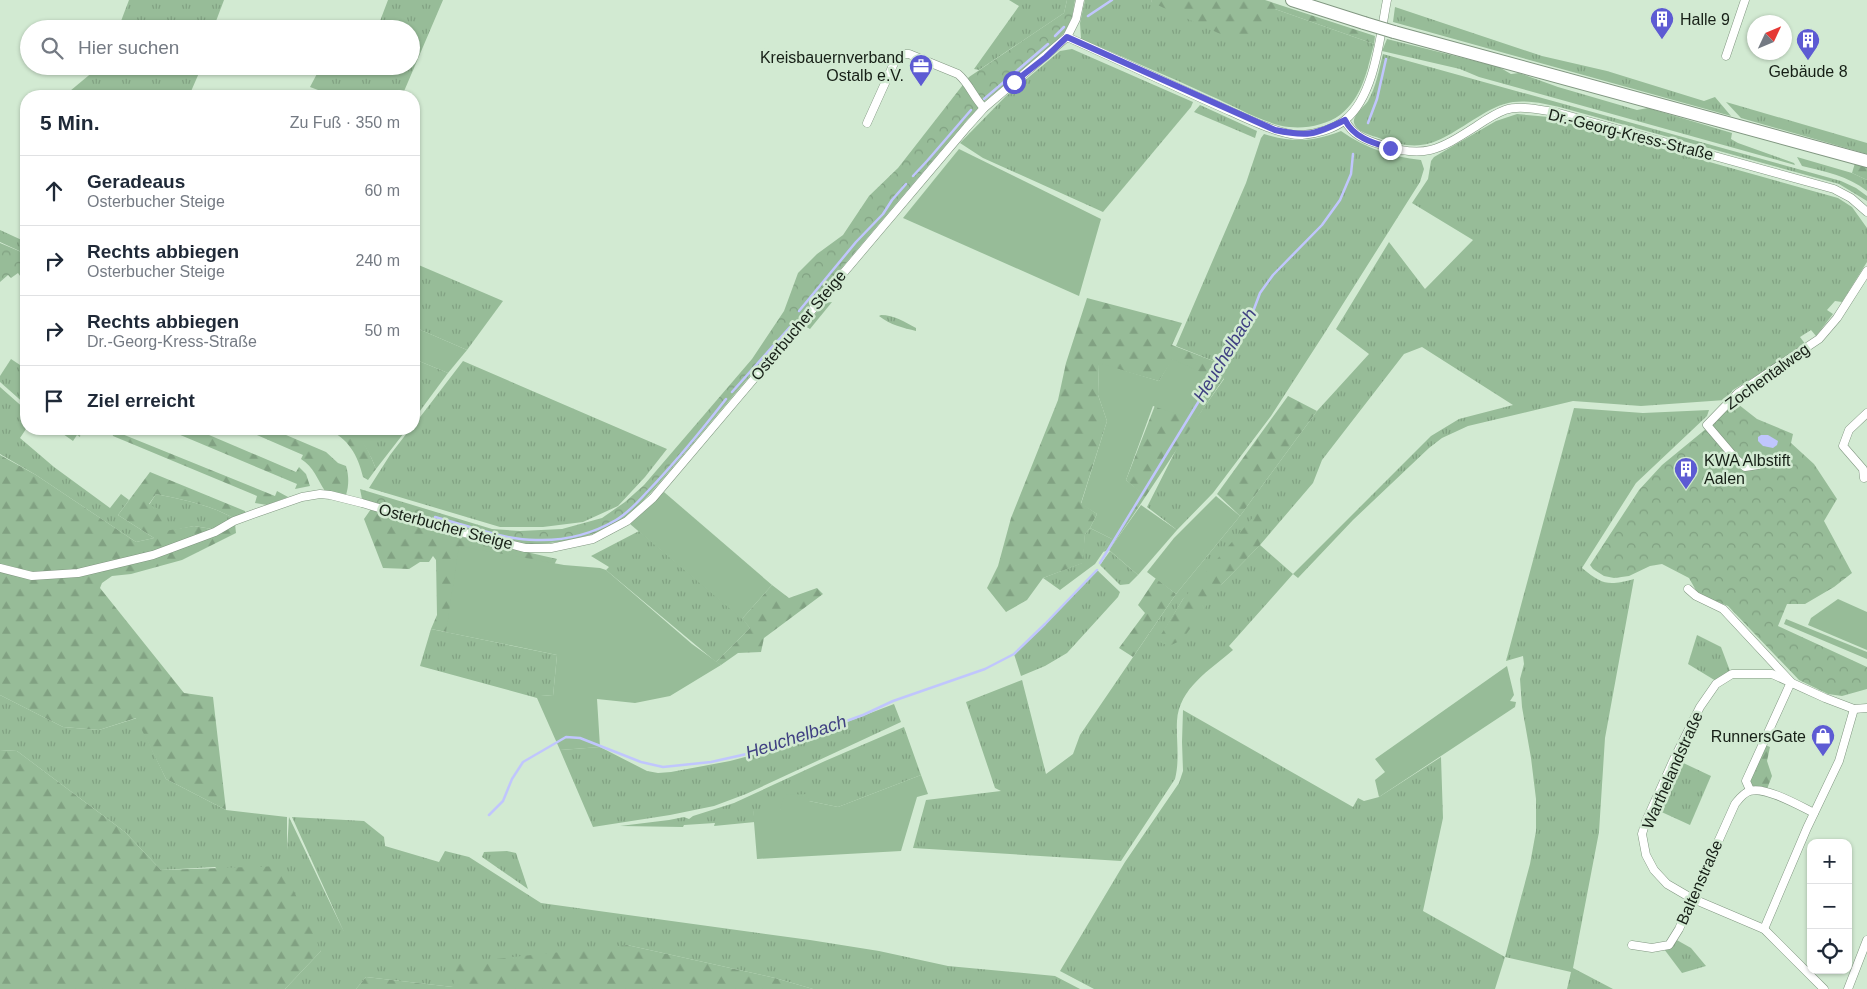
<!DOCTYPE html>
<html lang="de">
<meta charset="utf-8">
<style>
body{margin:0;font-family:Arial,sans-serif;background:#f2f2f3;color:#1f2937}
.controls{position:absolute;right:15px;bottom:15px;display:grid;overflow:hidden;border-radius:10px;box-shadow:0 1px 4px #0004}
.controls button{width:45px;height:45px;display:grid;place-items:center;padding:0;border:0;border-bottom:1px solid #e0e1e3;background:#fff;color:#1f2937;font:25px sans-serif}
.compass{position:absolute;left:1747px;top:15px;width:45px;height:45px;border-radius:50%;background:#fff;box-shadow:0 1px 4px #0004;rotate:46deg}
.stop{position:absolute;width:15px;height:15px;margin:-11px;border:4px solid #5d5bd3;border-radius:50%;background:#fff}
.stop.end{background:#5d5bd3;border-color:#fff;box-shadow:0 1px 5px #0008}
.list{margin:0;padding:0;list-style:none}
h2{display:flex;justify-content:space-between;align-items:center;height:65px;margin:0;padding:0 20px;font-size:21px}
h2 small{font-size:16px;font-weight:400;color:#747a83}
.list li{display:grid;grid-template-columns:32px 1fr auto;gap:15px;align-items:center;box-sizing:border-box;height:70px;padding:0 20px;border-top:1px solid #e0e1e3}
.list b{display:block;font-size:19px;white-space:nowrap}
.list p{margin:0;font-size:16px;white-space:nowrap;color:#747a83}
.list em{font-size:16px;font-style:normal;color:#747a83}
.icon{flex:none;width:28px;height:28px;fill:none;stroke:currentColor;stroke-width:2;stroke-linecap:round;stroke-linejoin:round}
.map{position:relative;flex:none;width:1867px;height:989px;overflow:hidden}
.search{position:absolute;background:#fff;box-shadow:0 1px 4px #0004;left:20px;top:20px;width:400px;height:55px;display:flex;align-items:center;gap:12px;box-sizing:border-box;padding:0 18px;border-radius:28px;color:#747a83;font-size:19px}
.panel{position:absolute;background:#fff;box-shadow:0 1px 4px #0004;left:20px;top:90px;width:400px;height:345px;border-radius:20px}
.map>svg:first-child{display:block}
.grass{fill:url(#grass-tufts);fill-rule:evenodd}
.forest{fill:url(#forest-firs)}
.park{fill:url(#park-crowns)}
.garden{fill:#97bc98}
.water{fill:#c0c6fd}
.lines{fill:none;stroke-linecap:round;stroke-linejoin:round}
.stream{stroke:#c0c6fd;stroke-width:2.5}
.minor-casing{stroke:#819781;stroke-width:9}
.trunk-casing{stroke:#819781;stroke-width:14}
.minor{stroke:#fff;stroke-width:8}
.trunk{stroke:#fff;stroke-width:12}
.trunk-bridge-casing{stroke:#819781;stroke-width:14;stroke-linecap:butt}
.trunk-bridge{stroke:#fff;stroke-width:12}
.route{stroke:#5d5bd3;stroke-width:6}
.labels{text-anchor:middle;stroke-width:5;stroke-linejoin:round;paint-order:stroke}
.poi-label{font-size:16px;fill:#161f16;stroke:#d2ead2;text-anchor:start}
.street-label{font-size:16px;fill:#161f16;stroke:#d2ead2}
.water-label{font-size:18px;font-style:italic;fill:#3f4082;stroke:#d2ead2}
</style>
<div class="map">
<svg width="1867" height="989" viewBox="0 0 1867 989">
<defs>
<pattern id="grass-tufts" width="24" height="20" patternUnits="userSpaceOnUse" patternTransform="scale(1.25)"><rect width="24" height="20" fill="#97bc98"/><path d="M3 7l-1-3M5 7V3M7 7l1-3M15 17l-1-3M17 17v-4M19 17l1-3" fill="none" stroke="#81a182"/></pattern>
<pattern id="forest-firs" width="22" height="20" patternUnits="userSpaceOnUse" patternTransform="scale(1.25)"><rect width="22" height="20" fill="#97bc98"/><path d="M5 1l3.5 6h-7zM16 11l3.5 6h-7z" fill="#81a182"/></pattern>
<pattern id="park-crowns" width="20" height="18" patternUnits="userSpaceOnUse" patternTransform="scale(1.25)"><rect width="20" height="18" fill="#97bc98"/><path d="M2 6a3 3 0 1 1 6 0M12 15a3 3 0 1 1 6 0" fill="none" stroke="#81a182"/></pattern>
</defs>
<rect width="100%" height="100%" fill="#d2ead2"/>
<!-- grass -->
<g class="grass">
<path d="M129,0H224L213,29H118Z"/>
<path d="M388,0H443L402,96H334L310,87L321,66H411V29H377Z"/>
<path d="M1009,0H1067L1064,13L979,70L974,69L1019,6Z"/>
<path d="M1085,0H1152L1151,2L1275,9L1374,44C1367,70 1363,97 1340,115C1326,125 1306,129 1289,127C1267,125 1232,105 1211,96C1168,76 1125,58 1081,39L1080,23Z"/>
<path d="M1395,7L1542,56L1607,71L1704,101L1715,97L1731,116L1393,22Z"/>
<path d="M344,22L371,29H340Z"/>
<path d="M1387,39L1499,67L1511,74L1519,73L1558,87L1637,110L1648,108L1732,133L1731,139L1738,143L1794,163L1795,165L1479,77L1460,69L1382,51Z"/>
<path d="M1072,49L1193,102L1191,107L1103,212L983,158L960,143L1006,96L1060,51Z"/>
<path d="M1383,54L1841,181L1856,188L1867,196V201L1839,184L1817,178L1563,108C1547,104 1530,100 1513,102C1500,104 1489,110 1478,117C1437,142 1426,155 1376,137C1369,135 1356,131 1354,123C1352,116 1364,107 1368,101C1376,87 1379,70 1383,54Z"/>
<path d="M100,66H202L189,96H64Z"/>
<path d="M1726,102L1867,143V154L1741,118Z"/>
<path d="M1200,105L1257,131L1255,138L1194,112Z"/>
<path d="M1517,114L1549,117L1838,198L1852,207L1867,228V262L1842,302L1835,301L1827,310L1833,314L1816,336L1811,330L1800,337L1806,345L1733,390L1725,400L1641,406L1573,401L1468,426L1442,438L1429,448L1353,520L1298,578L1293,574L1229,646L1233,650C1210,670 1179,688 1177,721C1176,740 1180,759 1175,779L1121,861L913,848L926,800L1001,791L995,788L966,702L1022,680L1046,774L1073,754L1080,735L1176,594L1240,516L1317,411L1369,354L1336,329L1389,242L1425,289L1473,240L1412,203L1428,179L1431,161L1434,157L1496,121ZM1422,347L1513,405L1459,419L1431,436L1293,574L1260,545L1313,483L1322,460L1404,354ZM1260,545L1222,584L1158,641L1183,599Z"/>
<path d="M1341,131C1365,148 1391,157 1421,160L1424,169L1420,182L1324,334L1271,416L1213,493L1177,530L1147,507L1181,440L1224,379L1216,362L1176,346L1246,183L1261,138L1264,134C1294,143 1312,142 1341,131Z"/>
<path d="M1797,157L1852,173L1867,180V191C1848,176 1824,171 1802,166Z"/>
<path d="M0,230L26,242V254L0,242Z"/>
<path d="M414,263L503,301L467,350L414,327Z"/>
<path d="M832,302L810,329L805,326L824,303Z"/>
<path d="M881,315C894,315 905,322 916,328V331C904,328 890,325 879,316Z"/>
<path d="M11,359L26,369V405L0,382V376Z"/>
<path d="M414,359L448,373L414,419Z"/>
<path d="M463,361L667,449L645,477L618,506L583,522L543,527H500L369,488L390,455L410,429H414V425Z"/>
<path d="M0,387L26,410V429L20,438L54,467L110,508L121,494L129,500L118,515L154,538L136,542L36,475L0,454Z"/>
<path d="M1574,408L1643,413L1709,410L1707,416L1636,483L1582,568C1603,585 1608,586 1634,579L1605,738L1599,832L1573,968L1613,989H1567L1571,972L1505,957L1495,989H1094L1060,971L1125,862L1179,783L1183,771L1182,742L1183,710L1353,807L1358,798L1364,801L1379,797L1441,757L1443,818L1423,911L1505,957L1530,864L1536,831V799L1531,758L1522,707L1520,679L1524,664L1523,656L1506,661Z"/>
<path d="M56,429H81L80,437L77,435L73,441Z"/>
<path d="M349,429H407L376,469C370,453 363,440 349,429Z"/>
<path d="M156,494C184,500 211,505 235,519L212,529L194,526L165,532L149,505Z"/>
<path d="M1090,528L1112,539L1095,564L1060,590L1043,578L1082,563L1085,534Z"/>
<path d="M639,531L742,618L750,628L716,662L606,570L609,567L591,556Z"/>
<path d="M1110,551L1138,575L1129,584L1120,585L1100,565Z"/>
<path d="M1097,570L1120,592L1118,597L1067,653L1045,666L1021,676L1014,654L1045,624Z"/>
<path d="M431,629L557,655L553,696L541,695V698H537L420,666Z"/>
<path d="M1697,635L1721,647L1730,671L1716,681L1688,664Z"/>
<path d="M0,695L63,727L99,730L137,718L166,779L226,810L287,817V850L289,817L344,932L292,817L364,821L384,837L385,846L439,862L445,851L469,857L541,903L810,940L879,951L948,966L1055,976L1080,989H813L775,978L627,945L453,987L366,977L356,989H285L321,951L215,867L161,870L125,832L17,751L0,750Z"/>
<path d="M894,704L901,722L746,794L714,806L670,815L593,827L560,750L600,747L647,771L658,773L671,772L730,761L779,748Z"/>
<path d="M904,727L921,775L838,807L809,801L780,810H753L755,822L714,826L715,823L684,825L683,827L620,826L669,820L684,817L689,819L693,816L734,803L825,761Z"/>
<path d="M1677,760L1711,776L1690,825L1655,809Z"/>
<path d="M507,851L516,853L528,889L482,857L484,852Z"/>
<path d="M1675,939L1691,948L1706,966L1682,973L1664,949Z"/>
</g>
<!-- forest -->
<g class="forest">
<path d="M1152,0H1265L1375,36L1374,44L1275,9L1242,44L1151,2Z"/>
<path d="M1855,163L1867,167V180L1852,173Z"/>
<path d="M1087,298L1182,323L1172,345L1216,362L1224,378C1185,435 1149,494 1109,550L1103,552L1141,493L1126,480L1173,359L1159,381L1099,364L1098,395L1107,421L1081,503L1097,514L1090,528L1085,534L1083,563L1043,578L1027,600L1006,612L987,588L998,566L1011,518L1058,400L1066,363Z"/>
<path d="M1288,396L1317,411L1240,516L1217,494Z"/>
<path d="M111,429H124L122,434L275,496L277,491L288,497L267,505L255,503L257,496L113,436Z"/>
<path d="M166,429H195L296,472L299,467L306,474L310,486L295,489L297,484Z"/>
<path d="M243,429H272L326,452L338,463L346,466C349,476 349,485 346,495L325,491C317,479 314,467 301,459L303,455Z"/>
<path d="M327,429C333,429 341,428 347,429C361,431 372,458 376,469L368,480L363,477C358,455 348,438 327,429Z"/>
<path d="M0,455L36,475L136,542L154,538L118,515L150,472L245,511L246,514L235,519C211,505 184,500 156,494L149,504L168,514L165,531L194,526L212,529L235,524L236,533L182,560L131,574L112,576L102,583L100,588L184,693L213,697L226,810L166,779L136,718L99,730L63,727L0,695Z"/>
<path d="M1261,508L1267,511L1260,545L1222,584L1182,640L1169,646L1157,641L1183,599Z"/>
<path d="M371,509L466,538L557,559L514,645L431,629L437,615L436,560L433,556L429,562H420L409,569L383,568L364,519Z"/>
<path d="M1156,578L1176,594L1133,657L1119,648L1145,613L1138,605Z"/>
<path d="M772,585L789,598L817,588L823,594L764,638L761,652L738,653L721,665L716,662L750,628L742,619Z"/>
<path d="M1763,744L1770,747L1767,761L1772,776L1767,789L1761,786L1752,788L1748,781Z"/>
<path d="M0,750L17,751L125,832L161,870L281,866L287,876L321,951L285,989H0Z"/>
<path d="M627,945L775,978L813,989H356L366,977L453,987L457,963Z"/>
</g>
<!-- park -->
<g class="park">
<path d="M1067,0H1075L1072,17L1065,32L1045,52L986,100L967,120L667,474C654,489 642,504 627,516C600,537 561,544 527,544C510,543 491,536 475,532C437,521 400,510 362,499L360,489L492,529L520,531L562,529L602,518L625,502L644,485L752,359L784,311L798,273L817,254L843,235L869,196L898,168L969,77L1064,13Z"/>
<path d="M0,243L26,254L25,283L18,273L11,278L8,275L0,282Z"/>
<path d="M1734,401L1757,419L1793,434L1791,443L1814,464L1837,499L1824,521L1852,573L1834,587L1805,604H1787L1778,626L1867,667V689L1842,696L1828,694L1799,680L1728,606L1698,594L1689,578L1662,564L1650,566L1629,576L1614,578L1604,576L1593,569L1590,565L1639,490L1662,465L1707,428Z"/>
</g>
<!-- garden -->
<g class="garden">
<path d="M959,149L1101,219L1079,296L903,218Z"/>
<path d="M414,327L467,350L448,373L414,359Z"/>
<path d="M1172,359L1205,374L1188,418L1153,406L1126,480L1142,493L1112,539L1090,528L1097,514L1081,504L1107,421L1098,395L1099,363L1159,381Z"/>
<path d="M664,492L772,585L742,619L630,524Z"/>
<path d="M1216,496L1240,516L1176,594L1147,572L1174,538Z"/>
<path d="M1141,505L1177,530L1138,575L1109,550Z"/>
<path d="M459,546L564,565L600,568L606,570L692,644L721,665L670,696L635,703L597,699L600,747L560,750L537,698H541V695L553,696L557,655L446,632Z"/>
<path d="M1838,599L1867,612V650L1808,625L1811,618Z"/>
<path d="M1786,619L1867,652V659L1784,624Z"/>
<path d="M1507,666L1514,695L1510,701L1516,702L1515,707L1379,797L1375,780L1385,772L1375,759Z"/>
<path d="M921,775L928,794L917,797L901,851L757,859L753,810H780L785,795L806,794L809,801L838,807Z"/>
</g>
<!-- water -->
<path class="water" d="M1761,435H1768L1778,441L1777,445L1773,448L1763,446L1758,441V437Z"/>
<g class="lines">
<!-- stream -->
<g class="stream">
<path d="M1088,16L1112,0"/>
<path d="M1055,36L1064,27"/>
<path d="M984,99L1048,44"/>
<path d="M1368,123L1377,99L1386,59"/>
<path d="M913,176L927,161L971,110"/>
<path d="M799,311L856,242L883,214L892,200L906,184"/>
<path d="M732,392L790,327"/>
<path d="M435,517L470,527"/>
<path d="M473,528C494,534 514,540 536,540C564,541 592,534 616,520C628,513 638,502 647,492C675,463 701,431 726,399"/>
<path d="M1100,563L1224,360L1232,343L1251,317L1260,293L1273,275L1322,225L1340,200L1351,174L1353,154"/>
<path d="M489,815L503,801L512,779L523,762L566,737L580,738L641,762L663,767L711,762L769,749L863,715L893,701L985,669L1014,654L1045,624L1097,570"/>
</g>
<!-- minor casing -->
<g class="minor-casing">
<g id="minor">
<path d="M1067,37C1119,60 1171,85 1223,108C1243,117 1281,136 1302,135C1316,134 1334,129 1345,120C1375,96 1380,36 1387,0"/>
<path d="M1726,56L1745,0"/>
<path d="M1345,120C1352,135 1367,141 1382,145C1424,159 1439,150 1475,127C1484,121 1494,114 1505,110C1520,105 1540,110 1555,112L1834,189L1851,198L1867,212"/>
<path d="M867,123L895,61L903,54H909L958,74C969,83 974,98 984,108"/>
<path d="M1867,413L1849,430L1843,446L1863,469L1864,478L1867,477"/>
<path d="M1758,465L1745,467L1736,459L1707,425L1738,393L1819,339L1837,318L1867,271"/>
<path d="M0,568L32,576L78,573L153,555L215,532L234,521L256,513L302,497L320,494L330,495L362,503L457,531L525,548H551L593,539L627,521L653,498L967,127L984,108L1067,37L1076,19L1080,0"/>
<path d="M1688,589L1696,596L1723,609L1791,682L1746,781L1750,790"/>
<path d="M1764,929L1807,828L1839,761L1854,709"/>
<path d="M1632,945L1652,948L1669,945L1679,929L1735,804C1739,799 1743,793 1750,791C1765,786 1800,806 1814,813"/>
<path d="M1824,989L1764,929L1691,898L1667,884L1654,870L1646,855L1642,834L1646,821L1674,759L1700,707L1716,684L1732,674H1772L1825,698L1854,709L1867,708"/>
<path d="M1848,989L1867,940"/>
</g>
</g>
<!-- trunk casing -->
<g class="trunk-casing">
<g id="trunk">
<path d="M1292,0L1364,23"/>
<path d="M1394,32L1867,161"/>
</g>
</g>
<!-- minor -->
<use href="#minor" class="minor"/>
<!-- trunk -->
<use href="#trunk" class="trunk"/>
<!-- trunk-bridge casing -->
<g class="trunk-bridge-casing">
<path id="trunk-bridge" d="M1364,23L1394,32"/>
</g>
<!-- trunk-bridge -->
<use href="#trunk-bridge" class="trunk-bridge"/>
</g>
<g class="lines">
<!-- route -->
<path class="route" d="M1014,82L1046,57L1067,37L1275,130C1307,137 1315,135 1345,120C1354,138 1373,143 1390,148"/>
</g>
<!-- icons -->
<defs>
<g id="building-pin" transform="scale(1.25)"><path d="M0 17L-7.5 6A9.5 9.5 0 1 1 7.5 6Z" fill="#5d5bd3" stroke="#d2ead2"/><path d="M-4-6H4V6H1V3H-1V6H-4ZM-2.5-4.3h1.7v1.8h-1.7ZM.8-4.3h1.7v1.8H.8ZM-2.5-1h1.7V.8h-1.7ZM.8-1h1.7V.8H.8Z" fill="#fff"/></g>
<g id="office-pin" transform="scale(1.25)"><path d="M0 17L-7.5 6A9.5 9.5 0 1 1 7.5 6Z" fill="#5d5bd3" stroke="#d2ead2"/><path d="M-6-3h4V-5.5h4V-3h4V5H-6ZM-1-4.5V-3h2v-1.5ZM-6 0V1H6V0Z" fill="#fff"/></g>
<g id="shop-pin" transform="scale(1.25)"><path d="M0 17L-7.5 6A9.5 9.5 0 1 1 7.5 6Z" fill="#5d5bd3" stroke="#d2ead2"/><path d="M-5-2.5h2.3a2.7 3.5 0 0 1 5.4 0H5L5.5 6h-11ZM-1.5-2.5h3a1.5 2.3 0 0 0-3 0Z" fill="#fff"/></g>
</defs>
<g fill-rule="evenodd">
<use href="#building-pin" x="1662" y="19"/>
<use href="#building-pin" x="1808" y="40"/>
<use href="#office-pin" x="921" y="66"/>
<use href="#building-pin" x="1686" y="469"/>
<use href="#shop-pin" x="1823" y="736"/>
</g>
<g class="labels">
<!-- poi labels -->
<g class="poi-label">
<text x="1680" y="25">Halle 9</text>
<text x="904" y="63" text-anchor="end">Kreisbauernverband<tspan x="904" dy="18">Ostalb e.V.</tspan></text>
<text x="1808" y="77" text-anchor="middle">Gebäude 8</text>
<text x="1704" y="466">KWA Albstift<tspan x="1704" dy="18">Aalen</tspan></text>
<text x="1806" y="742" text-anchor="end">RunnersGate</text>
</g>
<!-- street labels -->
<g class="street-label">
<text transform="translate(1631 134) rotate(14)" y="6">Dr.-Georg-Kress-Straße</text>
<text transform="translate(798 325) rotate(-50)" y="6">Osterbucher Steige</text>
<text transform="translate(1767 376) rotate(-36)" y="6">Zochentalweg</text>
<text transform="translate(446 526) rotate(15)" y="6">Osterbucher Steige</text>
<text transform="translate(1672 770) rotate(-66)" y="6">Warthelandstraße</text>
<text transform="translate(1699 882) rotate(-66)" y="6">Baltenstraße</text>
</g>
<!-- water labels -->
<g class="water-label">
<text transform="translate(1225 355) rotate(-59)" y="6">Heuchelbach</text>
<text transform="translate(796 737) rotate(-18)" y="6">Heuchelbach</text>
</g>
</g>
</svg>
<div class="controls">
<button>+</button>
<button>−</button>
<button><svg class="icon" aria-label="locate" viewBox="0 0 24 24"><circle cx="12" cy="12" r="6"/><path d="M12 2v4M12 18v4M2 12h4M18 12h4"/></svg></button>
</div>
<svg class="compass" viewBox="-18 -18 36 36"><path d="M0-13l5 13h-10z" fill="#e53935"/><path d="M0 13l5-13h-10z" fill="#747a83"/></svg>
<div class="stop" style="left:1014px;top:82px"></div>
<div class="stop end" style="left:1390px;top:148px"></div>
<div class="search"><svg class="icon" aria-label="search" viewBox="0 0 24 24"><circle cx="10" cy="10" r="6"/><path d="M15 15l6 6"/></svg>Hier suchen</div>
<section class="panel">
<h2>5 Min.<small>Zu Fuß · 350 m</small></h2>
<ul class="list">
<li><svg class="icon" aria-label="ahead" viewBox="0 0 24 24"><path d="M12 20V5M6 11l6-6 6 6"/></svg><div><b>Geradeaus</b><p>Osterbucher Steige</p></div><em>60 m</em></li>
<li><svg class="icon" aria-label="right" viewBox="0 0 24 24"><path d="M7 20v-9h11M14 6l5 5-5 5"/></svg><div><b>Rechts abbiegen</b><p>Osterbucher Steige</p></div><em>240 m</em></li>
<li><svg class="icon" aria-label="right" viewBox="0 0 24 24"><path d="M7 20v-9h11M14 6l5 5-5 5"/></svg><div><b>Rechts abbiegen</b><p>Dr.-Georg-Kress-Straße</p></div><em>50 m</em></li>
<li><svg class="icon" aria-label="arrive" viewBox="0 0 24 24"><path d="M6 21V4h12l-3 4 3 4H6"/></svg><div><b>Ziel erreicht</b></div></li>
</ul>
</section>
</div>
